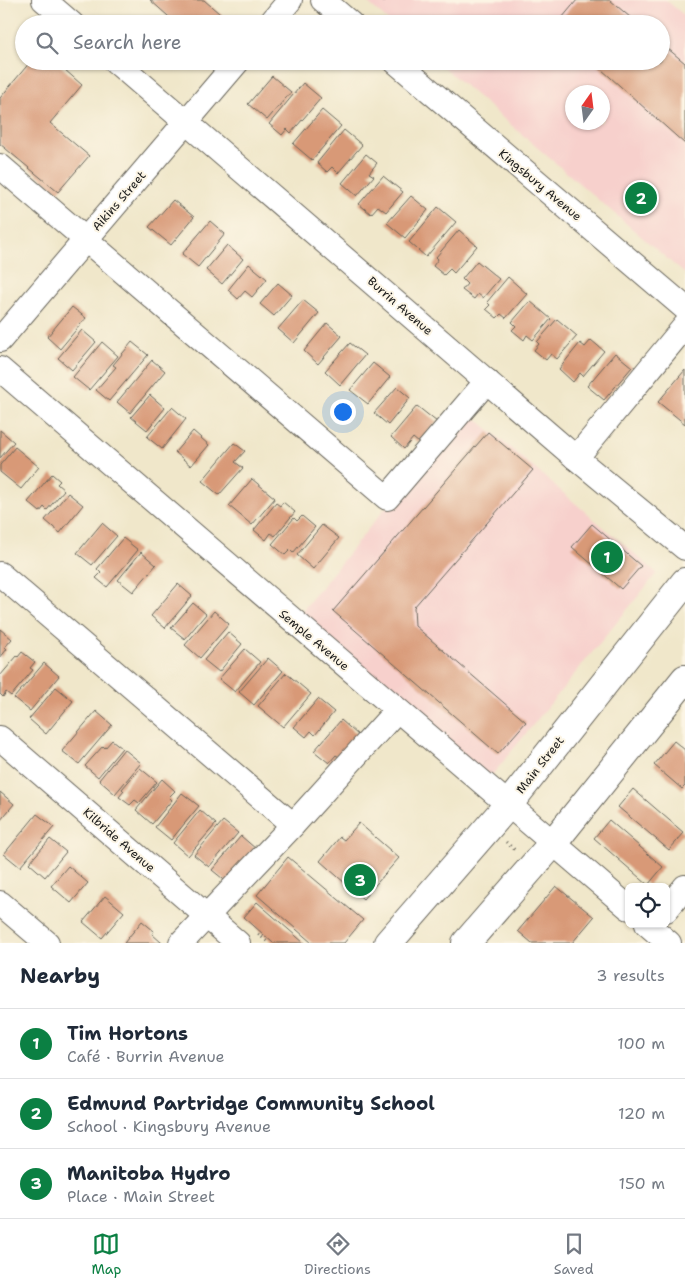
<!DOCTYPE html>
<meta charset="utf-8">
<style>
body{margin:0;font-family:"Shantell Sans",sans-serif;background:#f6f6f7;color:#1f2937}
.controls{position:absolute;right:15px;bottom:15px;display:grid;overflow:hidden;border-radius:8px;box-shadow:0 1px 4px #0004}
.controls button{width:45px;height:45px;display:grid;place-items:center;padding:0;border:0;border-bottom:1px solid #e0e1e3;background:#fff;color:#1f2937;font:25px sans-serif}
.compass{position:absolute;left:565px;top:85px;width:45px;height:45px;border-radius:50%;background:#fff;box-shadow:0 1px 4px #0004;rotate:14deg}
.you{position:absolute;left:342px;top:411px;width:18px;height:18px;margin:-12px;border:4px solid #fff;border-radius:50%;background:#1a73e8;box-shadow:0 0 0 8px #1a73e833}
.badge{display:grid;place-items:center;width:32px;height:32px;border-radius:50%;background:#0b8043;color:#fff;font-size:16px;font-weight:700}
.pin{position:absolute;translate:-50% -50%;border:2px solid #fff;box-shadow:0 1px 5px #0006}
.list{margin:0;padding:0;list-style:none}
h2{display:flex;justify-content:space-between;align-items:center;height:65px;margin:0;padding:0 20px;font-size:21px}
h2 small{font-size:16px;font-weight:400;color:#747a83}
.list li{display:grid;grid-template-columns:32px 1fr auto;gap:15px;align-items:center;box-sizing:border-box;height:70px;padding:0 20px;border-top:1px solid #e0e1e3}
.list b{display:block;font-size:19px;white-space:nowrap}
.list p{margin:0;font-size:16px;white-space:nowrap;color:#747a83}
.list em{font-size:16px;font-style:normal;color:#747a83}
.icon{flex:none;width:28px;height:28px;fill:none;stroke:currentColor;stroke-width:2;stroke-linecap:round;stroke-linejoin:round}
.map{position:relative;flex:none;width:685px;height:943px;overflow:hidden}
.search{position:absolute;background:#fff;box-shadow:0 1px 4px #0004;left:15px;right:15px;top:15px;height:55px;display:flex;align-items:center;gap:12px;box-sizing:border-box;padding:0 18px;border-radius:28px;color:#747a83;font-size:19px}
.sheet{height:275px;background:#fff}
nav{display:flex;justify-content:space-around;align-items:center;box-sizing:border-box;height:70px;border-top:1px solid #e0e1e3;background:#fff;font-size:14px;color:#747a83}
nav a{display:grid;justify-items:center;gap:2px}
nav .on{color:#0b8043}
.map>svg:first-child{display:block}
.built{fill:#f7d0cc;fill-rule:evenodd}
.building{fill:#d89977}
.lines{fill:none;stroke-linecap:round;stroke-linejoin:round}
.minor-casing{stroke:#666359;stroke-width:26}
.major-casing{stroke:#666359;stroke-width:30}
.path{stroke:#666359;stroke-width:3;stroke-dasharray:1 4;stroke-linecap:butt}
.minor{stroke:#fff;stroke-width:24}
.major{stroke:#fff;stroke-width:28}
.labels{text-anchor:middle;stroke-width:4;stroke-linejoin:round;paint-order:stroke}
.street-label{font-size:12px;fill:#1c1c1c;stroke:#fcf5e5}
</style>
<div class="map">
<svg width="685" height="943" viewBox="0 0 685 943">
<rect width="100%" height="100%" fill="#fcf5e5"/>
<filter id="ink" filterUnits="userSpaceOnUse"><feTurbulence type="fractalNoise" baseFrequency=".02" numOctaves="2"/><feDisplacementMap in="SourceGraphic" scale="10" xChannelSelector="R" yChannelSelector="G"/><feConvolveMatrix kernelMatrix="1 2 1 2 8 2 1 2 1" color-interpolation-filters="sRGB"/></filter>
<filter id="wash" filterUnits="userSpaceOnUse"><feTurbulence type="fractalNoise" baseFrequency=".0096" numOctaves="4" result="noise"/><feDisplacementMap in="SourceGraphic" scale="20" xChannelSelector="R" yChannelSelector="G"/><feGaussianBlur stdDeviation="1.12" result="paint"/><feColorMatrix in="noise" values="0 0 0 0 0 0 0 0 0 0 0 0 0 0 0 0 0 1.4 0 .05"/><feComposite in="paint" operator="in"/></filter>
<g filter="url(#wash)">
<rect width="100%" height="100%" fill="#f0e7ca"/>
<!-- built -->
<g class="built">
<path d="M365,0H666L685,16V274L436,61H661V24H392ZM572,92H602V122H572Z"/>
<path d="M465,409L657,573L484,785L293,622Z"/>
</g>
<g id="blocks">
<!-- building -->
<g class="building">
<path d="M150,0H204L227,20L224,24H177Z"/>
<path d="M577,0H610L638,24H557Z"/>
<path d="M661,43L685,63V144L592,61H661Z"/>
<path d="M31,61H55L82,85L50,123L89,156L58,192L0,144V98Z"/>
<path d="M272,76L291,92L267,120L248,104Z"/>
<path d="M303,83L321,98L291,133L287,129L282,135L269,124Z"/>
<path d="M322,110L341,126L312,160L293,144Z"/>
<path d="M344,130L362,145L338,173L332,167L327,172L317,163Z"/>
<path d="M366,154L377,163L369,173L374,176L357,196L342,183Z"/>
<path d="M383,176L403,192L386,212L378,206L371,214L359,204Z"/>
<path d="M411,196L428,210L405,238L387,223Z"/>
<path d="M173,200L194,217L171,245L149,227Z"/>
<path d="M438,207L456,222L426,257L409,242Z"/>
<path d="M210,221L225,234L198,267L182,254Z"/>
<path d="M459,230L477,246L454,273L450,269L444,275L433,266L438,259L436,257Z"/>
<path d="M227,245L243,259L222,284L206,270Z"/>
<path d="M477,261L499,279L483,298L478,294L474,299L462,290L467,284L462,279Z"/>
<path d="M249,264L267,279L252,297L245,291L238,299L228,290Z"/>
<path d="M508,277L527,294L506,318L501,314L497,318L486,309L490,305L487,302Z"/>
<path d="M278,283L292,295L274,316L260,304Z"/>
<path d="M303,300L319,313L294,343L278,329Z"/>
<path d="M530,301L551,319L533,340L527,335L524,340L512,330L516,326L512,322Z"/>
<path d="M72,307L86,318L60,349L47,337Z"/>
<path d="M557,319L577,336L557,359L551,354L546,360L534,350L539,344L537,342Z"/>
<path d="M327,323L342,336L318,364L304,351Z"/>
<path d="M82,330L96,342L72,370L58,358Z"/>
<path d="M591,340L604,351L583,376L580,373L573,382L559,369L580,343L585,347Z"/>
<path d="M102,342L118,356L89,390L73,377Z"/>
<path d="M132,342L148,355L109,401L96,390L116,367L113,365Z"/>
<path d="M350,343L365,355L340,385L325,371Z"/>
<path d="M615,353L632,367L604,400L587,386Z"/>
<path d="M152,360L165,371L130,413L117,402Z"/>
<path d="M373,363L390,377L368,404L350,390Z"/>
<path d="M685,370V424L658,402Z"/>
<path d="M397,387L410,398L388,425L374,413Z"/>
<path d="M150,395L165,408L147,430L131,417Z"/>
<path d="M417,406L437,422L419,443L413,438L404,449L391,437Z"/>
<path d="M172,407L186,419L162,449L147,437Z"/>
<path d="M0,430L14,442L0,458Z"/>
<path d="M193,431L209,445L191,466L175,452Z"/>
<path d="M488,432L533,470L414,607L415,626L526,722L498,754L333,611Z"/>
<path d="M234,443L245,451L235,462L243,468L219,495L202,481Z"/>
<path d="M15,447L39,467L21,489L0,472V465Z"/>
<path d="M52,474L60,481L57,484L64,490L47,510L44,507L40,512L28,502Z"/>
<path d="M252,479L275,498L252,525L229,506Z"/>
<path d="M68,493L83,505L60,533L45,520Z"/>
<path d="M283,502L295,512L275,536L271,533L266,540L254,530L276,503L280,506Z"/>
<path d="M302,516L315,527L293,553L290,550L285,555L272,544L294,518L297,521Z"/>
<path d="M102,523L117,536L92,565L77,553Z"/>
<path d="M592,524L641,566L621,589L572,547Z"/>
<path d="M322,525L339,538L313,569L297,555Z"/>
<path d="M123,538L138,550L107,587L96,578L101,573L97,569Z"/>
<path d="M141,552L156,565L133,592L118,580Z"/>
<path d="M178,584L192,596L165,628L151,616Z"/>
<path d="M193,603L206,614L185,639L171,628Z"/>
<path d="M214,611L229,624L200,658L185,645Z"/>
<path d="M0,629L12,639L5,647L7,649L0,658Z"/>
<path d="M228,632L242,644L219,672L204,660Z"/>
<path d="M245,649L260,662L235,692L219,679Z"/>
<path d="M22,652L35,662L30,668L33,670L11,696L6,692L3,697L0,694V676L17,656L18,657Z"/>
<path d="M268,658L283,671L254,705L239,692Z"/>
<path d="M44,663L59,676L30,711L14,698Z"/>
<path d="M286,673L311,694L283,727L258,706Z"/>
<path d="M56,687L73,701L46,734L29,719Z"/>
<path d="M318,699L334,712L315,735L311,731L306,737L294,727Z"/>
<path d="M96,711L112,725L79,764L62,751Z"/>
<path d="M341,720L358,735L339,757L336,755L329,763L314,751Z"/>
<path d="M112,740L122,748L98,777L85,766L103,746L105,748Z"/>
<path d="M674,741L685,750V786L682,789L654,765Z"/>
<path d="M124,749L141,763L115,794L99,780Z"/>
<path d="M140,768L157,782L139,803L135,800L130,805L119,797L124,791L122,789Z"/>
<path d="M162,779L175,791L169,797L172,800L152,824L136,810Z"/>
<path d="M633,789L684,833L669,850L618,807Z"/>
<path d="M0,792L14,804L0,821Z"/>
<path d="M182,793L199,806L171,840L155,827Z"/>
<path d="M200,810L216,824L188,856L173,843Z"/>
<path d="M37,814L54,827L20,867L4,854Z"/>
<path d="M609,820L663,867L648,885L594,838Z"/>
<path d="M223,821L238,833L209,867L194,855Z"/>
<path d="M359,823L399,858L363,899L320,861L340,837L344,840Z"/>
<path d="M241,836L256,849L228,883L212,870Z"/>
<path d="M50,839L66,852L45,877L29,863Z"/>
<path d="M288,857L363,920L344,943H312L257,895Z"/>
<path d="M68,866L88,883L71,903L51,886Z"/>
<path d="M556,886L594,917L572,943H532L518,931Z"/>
<path d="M105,896L124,912L102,938L83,922Z"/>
<path d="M257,902L304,943H273L244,917Z"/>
<path d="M142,921L154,931L152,934L162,943H124Z"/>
</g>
</g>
</g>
<g filter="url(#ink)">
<use href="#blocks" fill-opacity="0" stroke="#666359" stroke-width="1"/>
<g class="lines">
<!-- minor casing -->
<g class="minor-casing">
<g id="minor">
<path d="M44,0L72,24"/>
<path d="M323,0L351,24"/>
<path d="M270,24L290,0"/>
<path d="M115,61L576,458L685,548"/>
<path d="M395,61L685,308"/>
<path d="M0,166L387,498L487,381"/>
<path d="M0,340L238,61"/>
<path d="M0,369L629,908"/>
<path d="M576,458L685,326"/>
<path d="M0,574L293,825"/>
<path d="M0,738L238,943"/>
<path d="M0,903L47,943"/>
<path d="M666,910L685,887"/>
<path d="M647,924L669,943"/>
<path d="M181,943L293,825L397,710"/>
</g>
</g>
<!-- major casing -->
<g class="major-casing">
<g id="major">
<path d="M388,943L508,805L685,582"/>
<path d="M466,943L553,843L685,679"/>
</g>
</g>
<!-- path -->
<g class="path">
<path d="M384,0L386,1"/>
<path d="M506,842L516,851"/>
<path d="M258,934L269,943"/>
</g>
<!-- minor -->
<use href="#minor" class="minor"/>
<!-- major -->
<use href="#major" class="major"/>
</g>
</g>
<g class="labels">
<!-- street labels -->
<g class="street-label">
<text transform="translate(540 185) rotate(40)" y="4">Kingsbury Avenue</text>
<text transform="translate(119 201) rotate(-49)" y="4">Aikins Street</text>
<text transform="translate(400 306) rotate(41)" y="4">Burrin Avenue</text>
<text transform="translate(314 640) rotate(40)" y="4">Semple Avenue</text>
<text transform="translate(540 765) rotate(-52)" y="4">Main Street</text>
<text transform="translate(119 840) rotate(41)" y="4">Kilbride Avenue</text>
</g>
</g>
</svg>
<div class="controls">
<button><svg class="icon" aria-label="locate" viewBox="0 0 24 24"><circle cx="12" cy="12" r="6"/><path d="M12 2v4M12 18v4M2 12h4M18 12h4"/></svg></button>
</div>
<svg class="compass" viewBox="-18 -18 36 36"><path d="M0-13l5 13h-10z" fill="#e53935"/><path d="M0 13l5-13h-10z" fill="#747a83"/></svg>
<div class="you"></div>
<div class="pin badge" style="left:607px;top:557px">1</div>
<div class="pin badge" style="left:641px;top:198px">2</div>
<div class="pin badge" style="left:360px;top:880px">3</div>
<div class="search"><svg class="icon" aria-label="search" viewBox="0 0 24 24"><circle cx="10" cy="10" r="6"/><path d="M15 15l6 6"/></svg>Search here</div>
</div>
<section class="sheet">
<h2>Nearby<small>3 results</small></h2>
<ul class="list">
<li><span class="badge">1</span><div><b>Tim Hortons</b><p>Café · Burrin Avenue</p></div><em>100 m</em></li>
<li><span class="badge">2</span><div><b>Edmund Partridge Community School</b><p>School · Kingsbury Avenue</p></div><em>120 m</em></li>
<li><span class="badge">3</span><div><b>Manitoba Hydro</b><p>Place · Main Street</p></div><em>150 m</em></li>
</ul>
</section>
<nav>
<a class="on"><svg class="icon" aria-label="map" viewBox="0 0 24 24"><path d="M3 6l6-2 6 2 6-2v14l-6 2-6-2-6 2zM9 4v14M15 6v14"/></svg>Map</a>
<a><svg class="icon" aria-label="directions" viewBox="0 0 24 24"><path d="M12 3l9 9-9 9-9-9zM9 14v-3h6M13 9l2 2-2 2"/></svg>Directions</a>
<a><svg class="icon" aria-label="saved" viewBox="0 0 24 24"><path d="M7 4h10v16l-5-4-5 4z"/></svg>Saved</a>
</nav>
